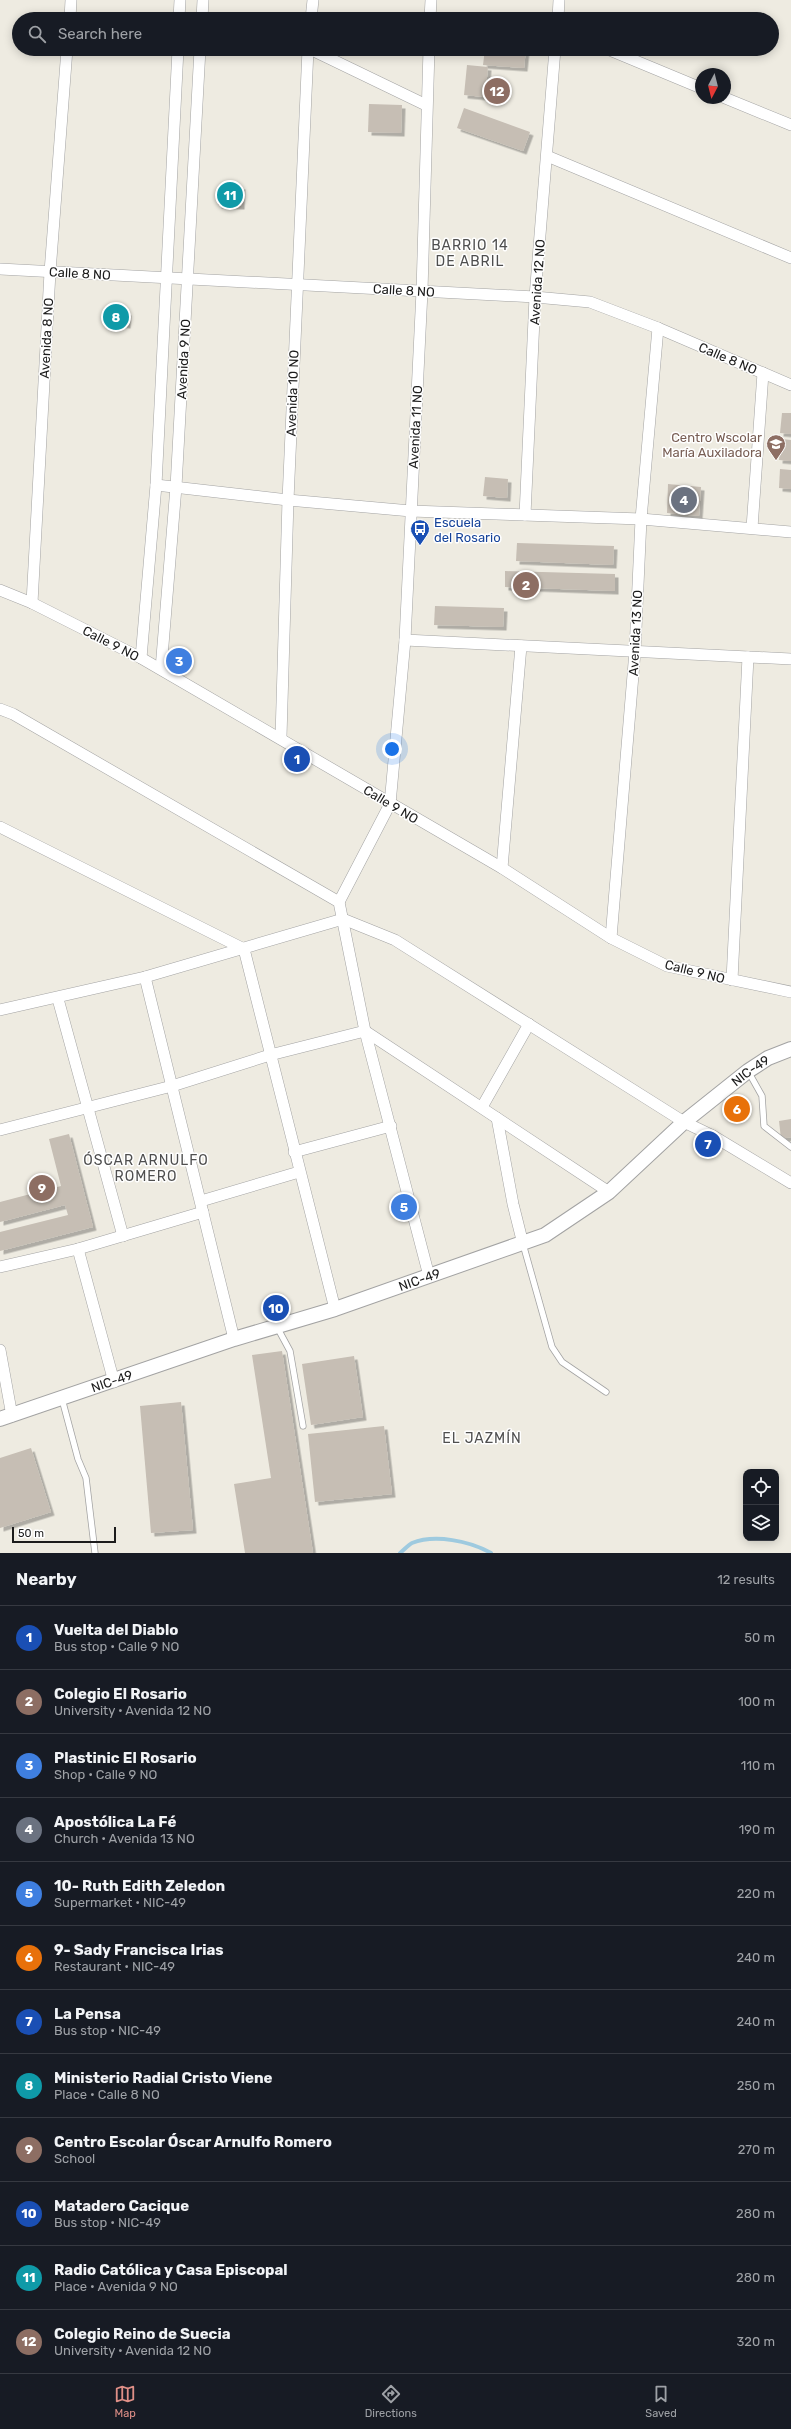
<!DOCTYPE html>
<meta charset="utf-8">
<style>
body{margin:0;font-family:Rubik,sans-serif;background:#242831;color:#f1f3f6}
.controls{position:absolute;right:12px;bottom:12px;display:grid;overflow:hidden;border-radius:8px;box-shadow:0 2px 10px #0003}
.controls button{width:36px;height:36px;display:grid;place-items:center;padding:0;border:0;border-bottom:1px solid #363941;background:#171b24;color:#f1f3f6;font:20px sans-serif}
.compass{position:absolute;left:695px;top:68px;width:36px;height:36px;border-radius:50%;background:#171b24;box-shadow:0 2px 10px #0003;rotate:187deg}
.scale{position:absolute;left:12px;bottom:10px;width:104px;box-sizing:border-box;padding-left:4px;border:2px solid #1c1c1c;border-top:0;font-size:11px;line-height:14px;white-space:nowrap;color:#1c1c1c;-webkit-text-stroke:3px #fff;paint-order:stroke}
.you{position:absolute;left:392px;top:749px;width:14px;height:14px;margin:-10px;border:3px solid #fff;border-radius:50%;background:#1a73e8;box-shadow:0 0 0 6px #1a73e833}
.badge{display:grid;place-items:center;width:26px;height:26px;border-radius:50%;background:#df8f87;color:#fff;font-size:13px;font-weight:700}
.pin{position:absolute;translate:-50% -50%;border:2px solid #fff;box-shadow:0 1px 4px #0006}
.list{margin:0;padding:0;list-style:none}
h2{display:flex;justify-content:space-between;align-items:center;height:52px;margin:0;padding:0 16px;font-size:17px}
h2 small{font-size:13px;font-weight:400;color:#9ea1a6}
.list li{display:grid;grid-template-columns:26px 1fr auto;gap:12px;align-items:center;box-sizing:border-box;height:64px;padding:0 16px;border-top:1px solid #363941}
.list b{display:block;font-size:15px;white-space:nowrap}
.list p{margin:0;font-size:13px;white-space:nowrap;color:#9ea1a6}
.list em{font-size:13px;font-style:normal;color:#9ea1a6}
.icon{flex:none;width:22px;height:22px;fill:none;stroke:currentColor;stroke-width:2;stroke-linecap:round;stroke-linejoin:round}
.map{position:relative;flex:none;width:791px;height:1553px;overflow:hidden}
.search{position:absolute;background:#171b24;box-shadow:0 2px 10px #0003;left:12px;right:12px;top:12px;height:44px;display:flex;align-items:center;gap:10px;box-sizing:border-box;padding:0 14px;border-radius:22px;color:#9ea1a6;font-size:15px}
.sheet{height:820px;background:#171b24}
nav{display:flex;justify-content:space-around;align-items:center;box-sizing:border-box;height:56px;border-top:1px solid #363941;background:#171b24;font-size:11px;color:#9ea1a6}
nav a{display:grid;justify-items:center;gap:2px}
nav .on{color:#df8f87}
.map>svg:first-child{display:block}
.lines{fill:none;stroke-linecap:round;stroke-linejoin:round}
.stream{stroke:#9ecadf;stroke-width:4}
.building{fill:#c6beb4;filter:url(#shadow)}
.service-casing{stroke:#a3a3a3;stroke-width:7}
.minor-casing{stroke:#a3a3a3;stroke-width:12}
.tertiary-casing{stroke:#a3a3a3;stroke-width:16}
.service{stroke:#fff;stroke-width:5.5}
.minor{stroke:#fff;stroke-width:11}
.tertiary{stroke:#fff;stroke-width:14}
.labels{text-anchor:middle;stroke-width:3;stroke-linejoin:round;paint-order:stroke}
.street-label{font-size:13px;fill:#1c1c1c;stroke:#fff}
.education-label{font-size:13px;fill:#785e54;stroke:#fff;text-anchor:end}
.transit-label{font-size:13px;fill:#164399;stroke:#fff;text-anchor:start}
.neighbourhood-label{font-size:14px;letter-spacing:1px;fill:#4f4f4f;stroke:#fff}
</style>
<div class="map">
<svg width="791" height="1553" viewBox="0 0 791 1553">
<defs>
<filter id="shadow"><feDropShadow dx="3.5" dy="3.5" stdDeviation="0" flood-color="#0004"/></filter>
</defs>
<rect width="100%" height="100%" fill="#eeebe1"/>
<g class="lines">
<!-- stream -->
<path class="stream" d="M400,1553C404,1550 408,1545 412,1543C435,1534 470,1541 491,1553"/>
</g>
<!-- building -->
<g class="building">
<path d="M483,15L529,18V19H483Z"/>
<path d="M485,49H526L524,68L483,65Z"/>
<path d="M467,65L488,67L485,97L464,95Z"/>
<path d="M369,104L402,105L401,133L368,132Z"/>
<path d="M464,108L530,132L523,151L457,128Z"/>
<path d="M219,185L242,186L241,206L218,205Z"/>
<path d="M104,310L128,312L127,325L103,322Z"/>
<path d="M782,413H791V434L780,433Z"/>
<path d="M781,439L791,440V461L779,460Z"/>
<path d="M780,469L791,470V489L779,488Z"/>
<path d="M485,477L508,479L507,498L483,496Z"/>
<path d="M668,484L701,487L699,516L667,513Z"/>
<path d="M517,543L614,546L613,565L516,561Z"/>
<path d="M505,571L615,574V591L505,587Z"/>
<path d="M435,606L504,608L503,627L434,625Z"/>
<path d="M791,1119V1137L781,1139L779,1121Z"/>
<path d="M69,1134L93,1227L0,1251V1232L68,1215L65,1205L0,1222V1202L61,1186L49,1139Z"/>
<path d="M282,1351L313,1553H245L234,1484L271,1478L252,1355Z"/>
<path d="M354,1356L363,1417L311,1425L302,1364Z"/>
<path d="M181,1402L193,1530L151,1533L140,1406Z"/>
<path d="M384,1426L392,1494L315,1502L308,1434Z"/>
<path d="M31,1448L51,1512L0,1528V1458Z"/>
</g>
<g class="lines">
<!-- service casing -->
<g class="service-casing">
<g id="service">
<path d="M748,1071L762,1096L764,1126L791,1147"/>
<path d="M523,1244L552,1347L562,1362L606,1392"/>
<path d="M277,1327L290,1351L303,1426"/>
<path d="M62,1399L78,1459L86,1478L95,1553"/>
</g>
</g>
<!-- minor casing -->
<g class="minor-casing">
<g id="minor">
<path d="M70,19L71,0"/>
<path d="M179,19L180,0"/>
<path d="M202,19L203,0"/>
<path d="M311,19L313,0"/>
<path d="M430,19L431,0"/>
<path d="M558,19L559,0"/>
<path d="M310,49L426,105"/>
<path d="M607,49L701,88"/>
<path d="M725,98L791,125"/>
<path d="M547,156L791,258"/>
<path d="M0,269L535,297L590,302L658,328L791,385"/>
<path d="M156,485L288,500L411,511L641,519L791,532"/>
<path d="M525,515L535,297L555,49"/>
<path d="M752,528L763,373"/>
<path d="M0,590L32,603L141,658L502,868L611,938L667,966L791,992"/>
<path d="M32,603L50,272L67,49"/>
<path d="M405,640L791,659"/>
<path d="M141,658L156,485L178,49"/>
<path d="M161,669L176,487L200,49"/>
<path d="M0,709L13,714L339,902L365,1031L429,1276"/>
<path d="M281,737L288,500L308,49"/>
<path d="M0,827L244,949L335,1309"/>
<path d="M502,868L521,646"/>
<path d="M339,902L390,804L405,640L422,291L429,49"/>
<path d="M611,938L635,651L641,519L658,328"/>
<path d="M145,977L234,1339"/>
<path d="M732,980L748,657"/>
<path d="M58,999L123,1236"/>
<path d="M0,1010L145,977L343,919L395,940L684,1122L713,1136L791,1183"/>
<path d="M482,1107L529,1024"/>
<path d="M497,1118L513,1204L523,1244"/>
<path d="M0,1130L172,1086L270,1055L365,1031L609,1192"/>
<path d="M294,1152L391,1126"/>
<path d="M201,1201L299,1172"/>
<path d="M78,1249L114,1382"/>
<path d="M0,1267L78,1249L203,1212"/>
<path d="M0,1350L12,1416"/>
</g>
</g>
<!-- tertiary casing -->
<g class="tertiary-casing">
<g id="tertiary">
<path id="s1" d="M0,1419L234,1339L335,1309L545,1235L609,1192L684,1122L748,1071L768,1058L791,1049"/>
</g>
</g>
<!-- service -->
<use href="#service" class="service"/>
<!-- minor -->
<use href="#minor" class="minor"/>
<!-- tertiary -->
<use href="#tertiary" class="tertiary"/>
</g>
<!-- icons -->
<defs>
<g id="school-pin" transform="scale(1)"><path d="M0 17L-7.5 6A9.5 9.5 0 1 1 7.5 6Z" fill="#8d6e63" stroke="#fff"/><path d="M0-5L7-2L0 1L-7-2ZM-4 1L0 2.5L4 1V4Q0 6-4 4Z" fill="#fff"/></g>
<g id="bus-pin" transform="scale(1)"><path d="M0 17L-7.5 6A9.5 9.5 0 1 1 7.5 6Z" fill="#1a4fb4" stroke="#fff"/><path d="M-5-6H5V4H4V6H2V4H-2V6H-4V4H-5ZM-3.5-4V0h7V-4ZM-3.5 1.2v1.5H-2V1.2ZM2 1.2v1.5H3.5V1.2Z" fill="#fff"/></g>
</defs>
<g fill-rule="evenodd">
<use href="#school-pin" x="776" y="444"/>
<use href="#bus-pin" x="420" y="529"/>
</g>
<g class="labels">
<!-- street labels -->
<g class="street-label">
<text transform="translate(80 273) rotate(3)" y="5">Calle 8 NO</text>
<text transform="translate(537 282) rotate(-86)" y="5">Avenida 12 NO</text>
<text transform="translate(404 290) rotate(3)" y="5">Calle 8 NO</text>
<text transform="translate(46 338) rotate(-87)" y="5">Avenida 8 NO</text>
<text transform="translate(728 358) rotate(23)" y="5">Calle 8 NO</text>
<text transform="translate(183 359) rotate(-87)" y="5">Avenida 9 NO</text>
<text transform="translate(292 393) rotate(-88)" y="5">Avenida 10 NO</text>
<text transform="translate(415 427) rotate(-87)" y="5">Avenida 11 NO</text>
<text transform="translate(635 633) rotate(-87)" y="5">Avenida 13 NO</text>
<text transform="translate(111 643) rotate(27)" y="5">Calle 9 NO</text>
<text transform="translate(391 804) rotate(31)" y="5">Calle 9 NO</text>
<text transform="translate(695 971) rotate(14)" y="5">Calle 9 NO</text>
<text dy="5" stroke="none"><textPath href="#s1" startOffset="839">NIC-49</textPath></text>
<text dy="5" stroke="none"><textPath href="#s1" startOffset="442">NIC-49</textPath></text>
<text dy="5" stroke="none"><textPath href="#s1" startOffset="118">NIC-49</textPath></text>
</g>
<!-- education labels -->
<g class="education-label">
<text x="762" y="442">Centro Wscolar<tspan x="762" dy="15">María Auxiladora</tspan></text>
</g>
<!-- transit labels -->
<g class="transit-label">
<text x="434" y="527">Escuela<tspan x="434" dy="15">del Rosario</tspan></text>
</g>
<!-- neighbourhood labels -->
<g class="neighbourhood-label">
<text x="470" y="250">BARRIO 14<tspan x="470" dy="16">DE ABRIL</tspan></text>
<text x="146" y="1165">ÓSCAR ARNULFO<tspan x="146" dy="16">ROMERO</tspan></text>
<text x="482" y="1443">EL JAZMÍN</text>
</g>
</g>
</svg>
<div class="controls">
<button><svg class="icon" aria-label="locate" viewBox="0 0 24 24"><circle cx="12" cy="12" r="6"/><path d="M12 2v4M12 18v4M2 12h4M18 12h4"/></svg></button>
<button><svg class="icon" aria-label="layers" viewBox="0 0 24 24"><path d="M12 4l9 5-9 5-9-5zM3 14l9 5 9-5"/></svg></button>
</div>
<svg class="compass" viewBox="-18 -18 36 36"><path d="M0-13l5 13h-10z" fill="#e53935"/><path d="M0 13l5-13h-10z" fill="#9ea1a6"/></svg>
<div class="scale">50 m</div>
<div class="you"></div>
<div class="pin badge" style="left:297px;top:759px;background:#1a4fb4">1</div>
<div class="pin badge" style="left:526px;top:585px;background:#8d6e63">2</div>
<div class="pin badge" style="left:179px;top:661px;background:#3f7fe0">3</div>
<div class="pin badge" style="left:684px;top:500px;background:#6b7280">4</div>
<div class="pin badge" style="left:404px;top:1207px;background:#3f7fe0">5</div>
<div class="pin badge" style="left:737px;top:1109px;background:#e8710a">6</div>
<div class="pin badge" style="left:708px;top:1144px;background:#1a4fb4">7</div>
<div class="pin badge" style="left:116px;top:317px;background:#0f9aa8">8</div>
<div class="pin badge" style="left:42px;top:1188px;background:#8d6e63">9</div>
<div class="pin badge" style="left:276px;top:1308px;background:#1a4fb4">10</div>
<div class="pin badge" style="left:230px;top:195px;background:#0f9aa8">11</div>
<div class="pin badge" style="left:497px;top:91px;background:#8d6e63">12</div>
<div class="search"><svg class="icon" aria-label="search" viewBox="0 0 24 24"><circle cx="10" cy="10" r="6"/><path d="M15 15l6 6"/></svg>Search here</div>
</div>
<section class="sheet">
<h2>Nearby<small>12 results</small></h2>
<ul class="list">
<li><span class="badge" style="background:#1a4fb4">1</span><div><b>Vuelta del Diablo</b><p>Bus stop · Calle 9 NO</p></div><em>50 m</em></li>
<li><span class="badge" style="background:#8d6e63">2</span><div><b>Colegio El Rosario</b><p>University · Avenida 12 NO</p></div><em>100 m</em></li>
<li><span class="badge" style="background:#3f7fe0">3</span><div><b>Plastinic El Rosario</b><p>Shop · Calle 9 NO</p></div><em>110 m</em></li>
<li><span class="badge" style="background:#6b7280">4</span><div><b>Apostólica La Fé</b><p>Church · Avenida 13 NO</p></div><em>190 m</em></li>
<li><span class="badge" style="background:#3f7fe0">5</span><div><b>10- Ruth Edith Zeledon</b><p>Supermarket · NIC-49</p></div><em>220 m</em></li>
<li><span class="badge" style="background:#e8710a">6</span><div><b>9- Sady Francisca Irias</b><p>Restaurant · NIC-49</p></div><em>240 m</em></li>
<li><span class="badge" style="background:#1a4fb4">7</span><div><b>La Pensa</b><p>Bus stop · NIC-49</p></div><em>240 m</em></li>
<li><span class="badge" style="background:#0f9aa8">8</span><div><b>Ministerio Radial Cristo Viene</b><p>Place · Calle 8 NO</p></div><em>250 m</em></li>
<li><span class="badge" style="background:#8d6e63">9</span><div><b>Centro Escolar Óscar Arnulfo Romero</b><p>School</p></div><em>270 m</em></li>
<li><span class="badge" style="background:#1a4fb4">10</span><div><b>Matadero Cacique</b><p>Bus stop · NIC-49</p></div><em>280 m</em></li>
<li><span class="badge" style="background:#0f9aa8">11</span><div><b>Radio Católica y Casa Episcopal</b><p>Place · Avenida 9 NO</p></div><em>280 m</em></li>
<li><span class="badge" style="background:#8d6e63">12</span><div><b>Colegio Reino de Suecia</b><p>University · Avenida 12 NO</p></div><em>320 m</em></li>
</ul>
</section>
<nav>
<a class="on"><svg class="icon" aria-label="map" viewBox="0 0 24 24"><path d="M3 6l6-2 6 2 6-2v14l-6 2-6-2-6 2zM9 4v14M15 6v14"/></svg>Map</a>
<a><svg class="icon" aria-label="directions" viewBox="0 0 24 24"><path d="M12 3l9 9-9 9-9-9zM9 14v-3h6M13 9l2 2-2 2"/></svg>Directions</a>
<a><svg class="icon" aria-label="saved" viewBox="0 0 24 24"><path d="M7 4h10v16l-5-4-5 4z"/></svg>Saved</a>
</nav>
